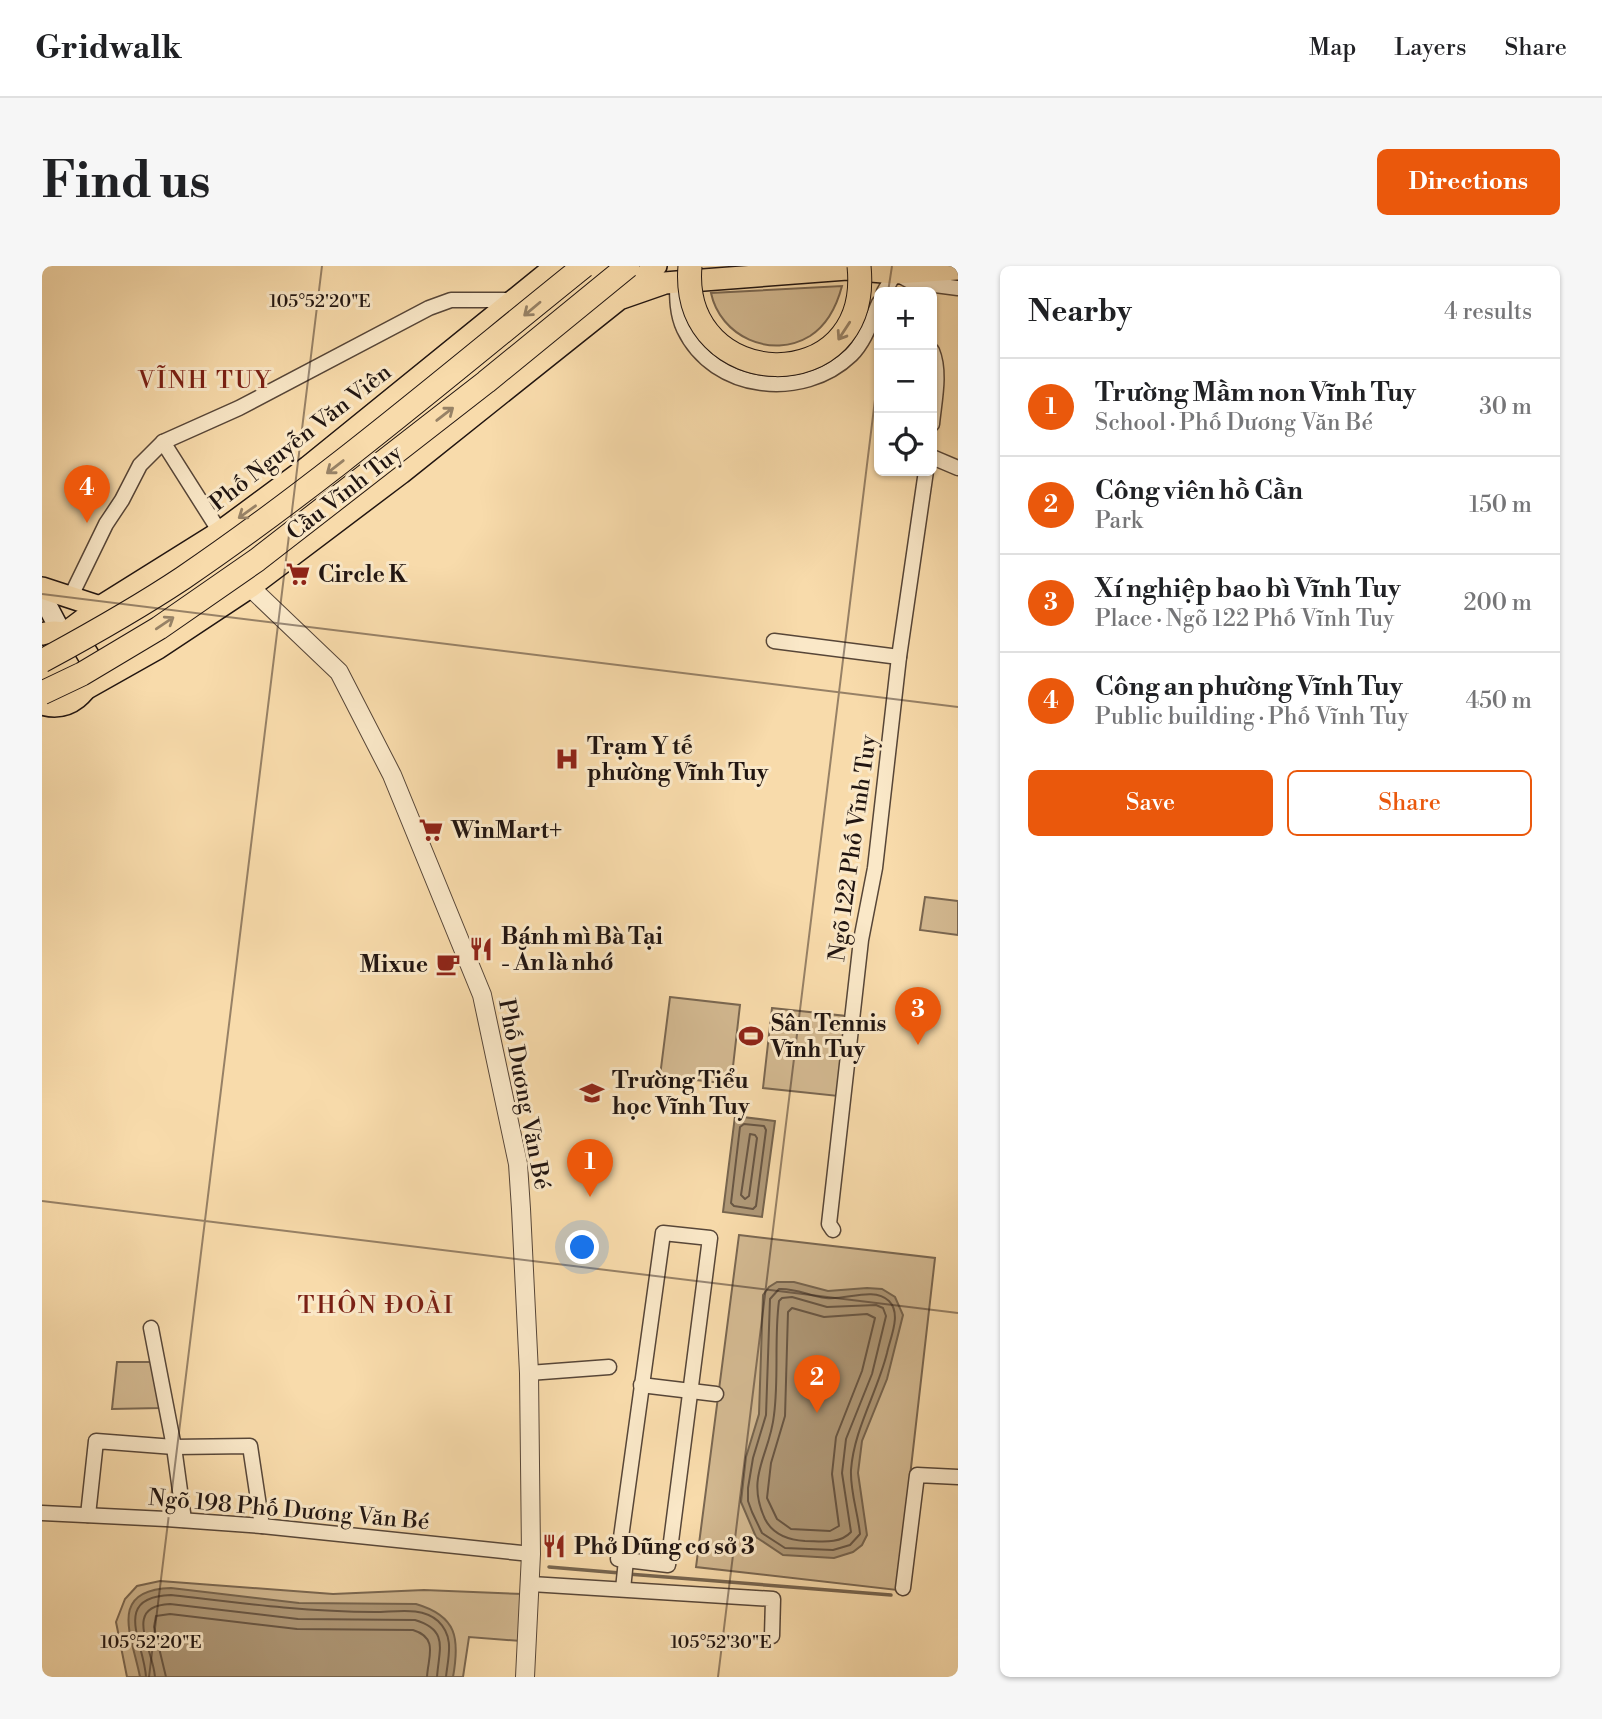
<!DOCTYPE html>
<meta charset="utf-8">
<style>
body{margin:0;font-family:"Libre Bodoni",serif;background:#f6f6f6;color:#202124}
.controls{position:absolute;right:21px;top:21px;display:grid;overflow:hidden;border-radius:10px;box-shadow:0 2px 5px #0004}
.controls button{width:63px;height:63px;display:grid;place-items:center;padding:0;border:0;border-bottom:2px solid #e0e0e0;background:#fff;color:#202124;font:35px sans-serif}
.you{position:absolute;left:541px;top:982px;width:24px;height:24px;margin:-18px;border:5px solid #fff;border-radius:50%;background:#1a73e8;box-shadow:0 0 0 10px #1a73e833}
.badge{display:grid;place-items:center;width:46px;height:46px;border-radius:50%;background:#ea580c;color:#fff;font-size:23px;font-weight:700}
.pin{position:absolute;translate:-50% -58px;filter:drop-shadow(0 2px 4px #0008)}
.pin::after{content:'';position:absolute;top:37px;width:24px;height:21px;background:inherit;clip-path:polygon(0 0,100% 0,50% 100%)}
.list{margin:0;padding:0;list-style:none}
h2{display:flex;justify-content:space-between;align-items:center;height:91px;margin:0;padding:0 28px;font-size:30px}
h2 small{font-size:23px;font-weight:400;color:#757577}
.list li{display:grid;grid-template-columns:46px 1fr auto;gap:21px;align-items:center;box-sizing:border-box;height:98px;padding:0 28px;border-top:2px solid #e0e0e0}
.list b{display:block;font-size:26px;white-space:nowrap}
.list p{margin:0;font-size:23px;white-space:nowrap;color:#757577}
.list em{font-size:23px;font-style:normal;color:#757577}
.actions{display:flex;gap:14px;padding:21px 28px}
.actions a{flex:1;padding:16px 0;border:2px solid #ea580c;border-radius:10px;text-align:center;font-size:24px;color:#ea580c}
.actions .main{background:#ea580c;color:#fff}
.icon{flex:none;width:38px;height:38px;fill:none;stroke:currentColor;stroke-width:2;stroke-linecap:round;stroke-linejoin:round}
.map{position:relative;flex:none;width:916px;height:1411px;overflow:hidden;border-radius:10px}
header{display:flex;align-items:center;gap:42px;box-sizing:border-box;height:98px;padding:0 35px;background:#fff;border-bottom:2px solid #e0e0e0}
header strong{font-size:33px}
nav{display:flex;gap:38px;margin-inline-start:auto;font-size:24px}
.intro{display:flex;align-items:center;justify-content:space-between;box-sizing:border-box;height:168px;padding:0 42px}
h1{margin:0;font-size:49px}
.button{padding:18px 32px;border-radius:10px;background:#ea580c;color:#fff;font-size:24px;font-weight:700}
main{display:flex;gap:42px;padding:0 42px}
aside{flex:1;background:#fff;border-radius:10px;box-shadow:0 2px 5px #0004}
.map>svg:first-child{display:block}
.green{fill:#d3b991;stroke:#7a6751;stroke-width:2}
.water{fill:#af9877;stroke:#76644e;stroke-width:2}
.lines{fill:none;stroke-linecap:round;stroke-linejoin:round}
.shore{stroke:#685644;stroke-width:2}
.stream{stroke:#76644e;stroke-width:3.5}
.minor-casing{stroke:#574638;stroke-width:17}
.tertiary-casing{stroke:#574638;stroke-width:20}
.secondary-casing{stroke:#211511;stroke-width:22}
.primary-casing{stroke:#211511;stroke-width:24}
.minor{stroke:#fae8c8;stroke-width:14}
.tertiary{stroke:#fae8c8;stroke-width:18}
.secondary{stroke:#fae8c8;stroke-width:19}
.primary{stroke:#f8dbab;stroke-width:21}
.trunk-bridge-casing{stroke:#211511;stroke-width:25;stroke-linecap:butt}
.trunk-bridge{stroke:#f8dbab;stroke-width:23}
.oneway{stroke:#978266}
.ticks{fill:none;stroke:#211511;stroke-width:2;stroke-opacity:0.45}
.labels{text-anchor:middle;stroke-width:6;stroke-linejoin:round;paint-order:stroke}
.street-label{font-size:23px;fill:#211511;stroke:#fae8c8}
.poi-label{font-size:23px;font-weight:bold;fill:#211511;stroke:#fae8c8;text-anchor:start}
.neighbourhood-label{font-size:24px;letter-spacing:2px;fill:#7a1f14;stroke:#fae8c8}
.ticks-label{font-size:18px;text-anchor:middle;fill:#211511;stroke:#fae8c8;stroke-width:6;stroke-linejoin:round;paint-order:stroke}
</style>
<header>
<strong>Gridwalk</strong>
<nav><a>Map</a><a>Layers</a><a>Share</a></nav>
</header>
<div class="intro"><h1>Find us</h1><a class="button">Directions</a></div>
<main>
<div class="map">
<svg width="916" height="1411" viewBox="0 0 916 1411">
<rect width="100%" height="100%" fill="#f8dbab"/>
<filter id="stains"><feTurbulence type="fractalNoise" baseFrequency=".00286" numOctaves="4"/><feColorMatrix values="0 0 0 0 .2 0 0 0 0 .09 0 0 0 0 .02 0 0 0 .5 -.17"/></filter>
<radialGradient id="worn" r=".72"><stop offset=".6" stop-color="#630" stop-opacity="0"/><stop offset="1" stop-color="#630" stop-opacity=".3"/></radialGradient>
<!-- green -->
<g class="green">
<path d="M800,20C795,39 785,59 768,70C729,94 678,70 669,27Z"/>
<path d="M883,631L916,635V669L878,664Z"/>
<path d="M628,731L698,739L689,818L618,810Z"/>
<path d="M730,742L804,750L796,830L721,822Z"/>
<path d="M697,969L893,992L855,1324L654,1301Z"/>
<path d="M75,1096H111L118,1142L70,1143Z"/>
<path d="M118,1315L291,1328L382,1324L481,1328L479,1375L427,1371L421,1411H85L74,1356L83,1333L95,1320Z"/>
</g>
<!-- water -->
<g class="water">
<path d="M693,850L733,855L720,951L681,946Z"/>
<path d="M735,1016H752L786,1025L825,1022L840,1023L853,1031L861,1049L845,1113L820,1175L816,1207L825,1269L820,1279L811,1286L792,1292L741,1289L714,1271L699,1236L704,1191L717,1148L721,1029L727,1021Z"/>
<path d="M129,1322L257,1337L374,1338C415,1350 418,1372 411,1411H98C90,1370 65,1324 129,1322Z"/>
</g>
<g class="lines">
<!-- shore -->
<g class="shore">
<path d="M702,858L722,860L724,864L714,940L711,943L692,940L689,937L698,861Z"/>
<path d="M708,868L713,869L715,872L707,930L703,933L699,929Z"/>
<path d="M737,1023C754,1022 767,1030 784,1032C803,1035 831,1020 847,1035C860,1048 848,1072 845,1087C835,1127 812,1163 809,1204C808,1225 816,1247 818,1268L808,1279L791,1284L743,1282L720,1267L710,1246L706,1235V1222L711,1192L724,1149L728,1033Z"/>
<path d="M750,1031L785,1041L834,1039L841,1042L844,1050L830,1108L804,1173L800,1207L809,1266C797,1279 778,1275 763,1275C746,1274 731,1269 723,1253C703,1210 728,1189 732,1149C737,1111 732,1073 737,1035L740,1032Z"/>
<path d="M750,1042L782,1051L825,1048L833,1052L820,1105L794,1171L790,1208L797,1260L788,1265L749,1263L735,1253L725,1232L729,1197L743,1150L746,1046Z"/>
<path d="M104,1411C102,1376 69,1331 129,1329C197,1337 264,1346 333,1346C353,1346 380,1340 396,1355C413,1371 406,1391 404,1411"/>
<path d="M113,1411C111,1382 80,1340 128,1338L256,1353L373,1354C407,1364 397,1383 395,1411"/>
<path d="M124,1411L112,1361L114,1350L128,1348L255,1363L371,1364C397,1372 386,1391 385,1411"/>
</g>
<!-- stream -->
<g class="stream">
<path d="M507,1301L578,1307"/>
<path d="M586,1308L849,1329"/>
</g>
<!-- minor casing -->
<g class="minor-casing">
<g id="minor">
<path d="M857,9L870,16L916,22"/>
<path d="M635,16C635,32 635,48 642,63C672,126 761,135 809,89C823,75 829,55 837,37"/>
<path d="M842,26L853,7"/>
<path d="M890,85C899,106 892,136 890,158"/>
<path d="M121,176L178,266"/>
<path d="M890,191L916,202"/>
<path d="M28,332L64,258L80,234L98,199L121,176L197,142L387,42L409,34H472"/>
<path d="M732,375L857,391"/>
<path d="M791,964L787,958L819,674L833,602L857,391L884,205"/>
<path d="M621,967L668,972L626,1299L576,1293Z"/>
<path d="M109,1062L132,1181L142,1254"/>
<path d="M487,1107L567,1101"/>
<path d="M599,1119L674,1128"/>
<path d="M0,1247L124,1253L220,1260L489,1288"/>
<path d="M46,1249L54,1175L132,1181L208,1180L220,1260"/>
<path d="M489,1318L731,1333L730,1370"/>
<path d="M861,1322L875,1209L916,1211"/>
<path d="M581,1323L584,1294"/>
</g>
</g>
<!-- tertiary casing -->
<g class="tertiary-casing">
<path id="tertiary" d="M208,321L297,406L350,509L440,729L476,898L479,943L487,1107L489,1288L483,1411"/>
</g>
<!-- secondary casing -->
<g class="secondary-casing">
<path id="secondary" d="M0,330L19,366"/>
</g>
<!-- primary casing -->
<g class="primary-casing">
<g id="primary">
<path d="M587,24L614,0"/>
<path d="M0,322L58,341"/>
<path d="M0,368C25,360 43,377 51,400C49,426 27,446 0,438"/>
<path d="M22,368L58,341L178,266L266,201L514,0"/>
<path d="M45,422L116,382L208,321L359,207L577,33L623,17L635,16L805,3L853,7L916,3"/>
</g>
</g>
<!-- minor -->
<use href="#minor" class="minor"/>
<!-- tertiary -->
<use href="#tertiary" class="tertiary"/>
<!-- secondary -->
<use href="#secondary" class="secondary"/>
<!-- primary -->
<use href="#primary" class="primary"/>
<!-- trunk-bridge casing -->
<g class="trunk-bridge-casing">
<g id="trunk-bridge">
<path d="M648,0C637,128 831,135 817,0"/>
<path d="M0,395C48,369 96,342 141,312C282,216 410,106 542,0"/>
<path d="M0,427L40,408L117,362L215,294L444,116L586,0"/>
</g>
</g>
<!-- trunk-bridge -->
<use href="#trunk-bridge" class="trunk-bridge"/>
</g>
<!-- one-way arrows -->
<defs><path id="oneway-shaft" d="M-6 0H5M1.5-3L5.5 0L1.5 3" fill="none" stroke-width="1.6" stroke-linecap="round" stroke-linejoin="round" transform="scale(1.75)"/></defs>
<g class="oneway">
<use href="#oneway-shaft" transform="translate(490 43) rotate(140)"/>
<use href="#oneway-shaft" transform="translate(802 65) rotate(123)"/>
<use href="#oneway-shaft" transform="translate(403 148) rotate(-38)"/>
<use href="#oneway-shaft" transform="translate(293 201) rotate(142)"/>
<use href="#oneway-shaft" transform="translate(205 246) rotate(144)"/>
<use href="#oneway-shaft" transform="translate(123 357) rotate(-34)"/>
</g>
<!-- ticks -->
<path class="ticks" d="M846,26L850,0M0,328L916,441M0,935L916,1047M107,1411L280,0M676,1411L837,101"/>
<!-- icons -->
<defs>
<g id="supermarket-bare" transform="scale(1.89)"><path d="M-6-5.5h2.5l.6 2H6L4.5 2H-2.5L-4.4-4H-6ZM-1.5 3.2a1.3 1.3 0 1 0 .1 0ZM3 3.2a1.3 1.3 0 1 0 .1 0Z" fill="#8f2418" stroke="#fae8c8" stroke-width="2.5" paint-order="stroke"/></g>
<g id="hospital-bare" transform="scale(1.89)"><path d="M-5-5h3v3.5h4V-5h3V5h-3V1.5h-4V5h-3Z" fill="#8f2418" stroke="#fae8c8" stroke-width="2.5" paint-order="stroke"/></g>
<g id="restaurant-bare" transform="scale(1.89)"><path d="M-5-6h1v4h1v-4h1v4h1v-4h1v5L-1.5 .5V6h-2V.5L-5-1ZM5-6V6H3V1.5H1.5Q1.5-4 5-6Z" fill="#8f2418" stroke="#fae8c8" stroke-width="2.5" paint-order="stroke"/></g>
<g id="cafe-bare" transform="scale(1.89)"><path d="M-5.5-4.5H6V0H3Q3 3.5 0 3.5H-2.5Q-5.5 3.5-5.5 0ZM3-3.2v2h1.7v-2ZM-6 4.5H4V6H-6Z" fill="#8f2418" stroke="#fae8c8" stroke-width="2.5" paint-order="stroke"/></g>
<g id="stadium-bare" transform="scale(1.89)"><path d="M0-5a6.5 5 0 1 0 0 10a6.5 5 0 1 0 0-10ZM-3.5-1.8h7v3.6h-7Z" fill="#8f2418" stroke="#fae8c8" stroke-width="2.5" paint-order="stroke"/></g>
<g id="school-bare" transform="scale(1.89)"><path d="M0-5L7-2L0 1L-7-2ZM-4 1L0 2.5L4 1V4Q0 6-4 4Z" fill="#8f2418" stroke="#fae8c8" stroke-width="2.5" paint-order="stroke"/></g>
</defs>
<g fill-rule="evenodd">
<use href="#supermarket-bare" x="256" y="308"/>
<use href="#hospital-bare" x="525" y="493"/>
<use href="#supermarket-bare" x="389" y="564"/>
<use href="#restaurant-bare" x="439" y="683"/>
<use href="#cafe-bare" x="406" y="698"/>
<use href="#stadium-bare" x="709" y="770"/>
<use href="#school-bare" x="550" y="827"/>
<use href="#restaurant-bare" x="512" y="1280"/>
</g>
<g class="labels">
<!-- street labels -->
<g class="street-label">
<text transform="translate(258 171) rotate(-38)" y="8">Phố Nguyễn Văn Viên</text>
<text transform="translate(302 226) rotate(-38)" y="8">Cầu Vĩnh Tuy</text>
<text transform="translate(810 582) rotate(-82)" y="8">Ngõ 122 Phố Vĩnh Tuy</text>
<text transform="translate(483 828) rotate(79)" y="8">Phố Dương Văn Bé</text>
<text transform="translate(247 1243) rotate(5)" y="8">Ngõ 198 Phố Dương Văn Bé</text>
</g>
<!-- poi labels -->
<g class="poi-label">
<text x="276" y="316">Circle K</text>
<text x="545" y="488">Trạm Y tế<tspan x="545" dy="26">phường Vĩnh Tuy</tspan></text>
<text x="409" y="572">WinMart+</text>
<text x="459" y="678">Bánh mì Bà Tại<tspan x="459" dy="26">- Ăn là nhớ</tspan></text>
<text x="386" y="706" text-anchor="end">Mixue</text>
<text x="729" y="765">Sân Tennis<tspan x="729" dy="26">Vĩnh Tuy</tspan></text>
<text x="570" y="822">Trường Tiểu<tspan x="570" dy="26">học Vĩnh Tuy</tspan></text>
<text x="532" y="1288">Phở Dũng cơ sở 3</text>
</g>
<!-- neighbourhood labels -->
<g class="neighbourhood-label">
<text x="163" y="122">VĨNH TUY</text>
<text x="334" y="1047">THÔN ĐOÀI</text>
</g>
</g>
<g class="ticks-label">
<text x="278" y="41">105°52'20"E</text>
<text x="109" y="1382">105°52'20"E</text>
<text x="679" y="1382">105°52'30"E</text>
</g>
<rect width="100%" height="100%" filter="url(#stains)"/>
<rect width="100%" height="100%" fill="url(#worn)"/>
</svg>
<div class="controls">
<button>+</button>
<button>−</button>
<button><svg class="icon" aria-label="locate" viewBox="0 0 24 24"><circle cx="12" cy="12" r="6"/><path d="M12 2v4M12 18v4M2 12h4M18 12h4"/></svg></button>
</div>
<div class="you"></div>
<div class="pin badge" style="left:548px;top:931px">1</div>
<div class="pin badge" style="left:775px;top:1147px">2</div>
<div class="pin badge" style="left:876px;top:779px">3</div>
<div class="pin badge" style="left:45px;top:257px">4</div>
</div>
<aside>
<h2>Nearby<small>4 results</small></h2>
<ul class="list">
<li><span class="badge">1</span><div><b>Trường Mầm non Vĩnh Tuy</b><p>School · Phố Dương Văn Bé</p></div><em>30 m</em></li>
<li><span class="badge">2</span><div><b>Công viên hồ Cần</b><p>Park</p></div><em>150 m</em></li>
<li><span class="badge">3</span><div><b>Xí nghiệp bao bì Vĩnh Tuy</b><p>Place · Ngõ 122 Phố Vĩnh Tuy</p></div><em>200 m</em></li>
<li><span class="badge">4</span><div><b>Công an phường Vĩnh Tuy</b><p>Public building · Phố Vĩnh Tuy</p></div><em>450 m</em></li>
</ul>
<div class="actions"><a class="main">Save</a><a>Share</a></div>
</aside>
</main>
